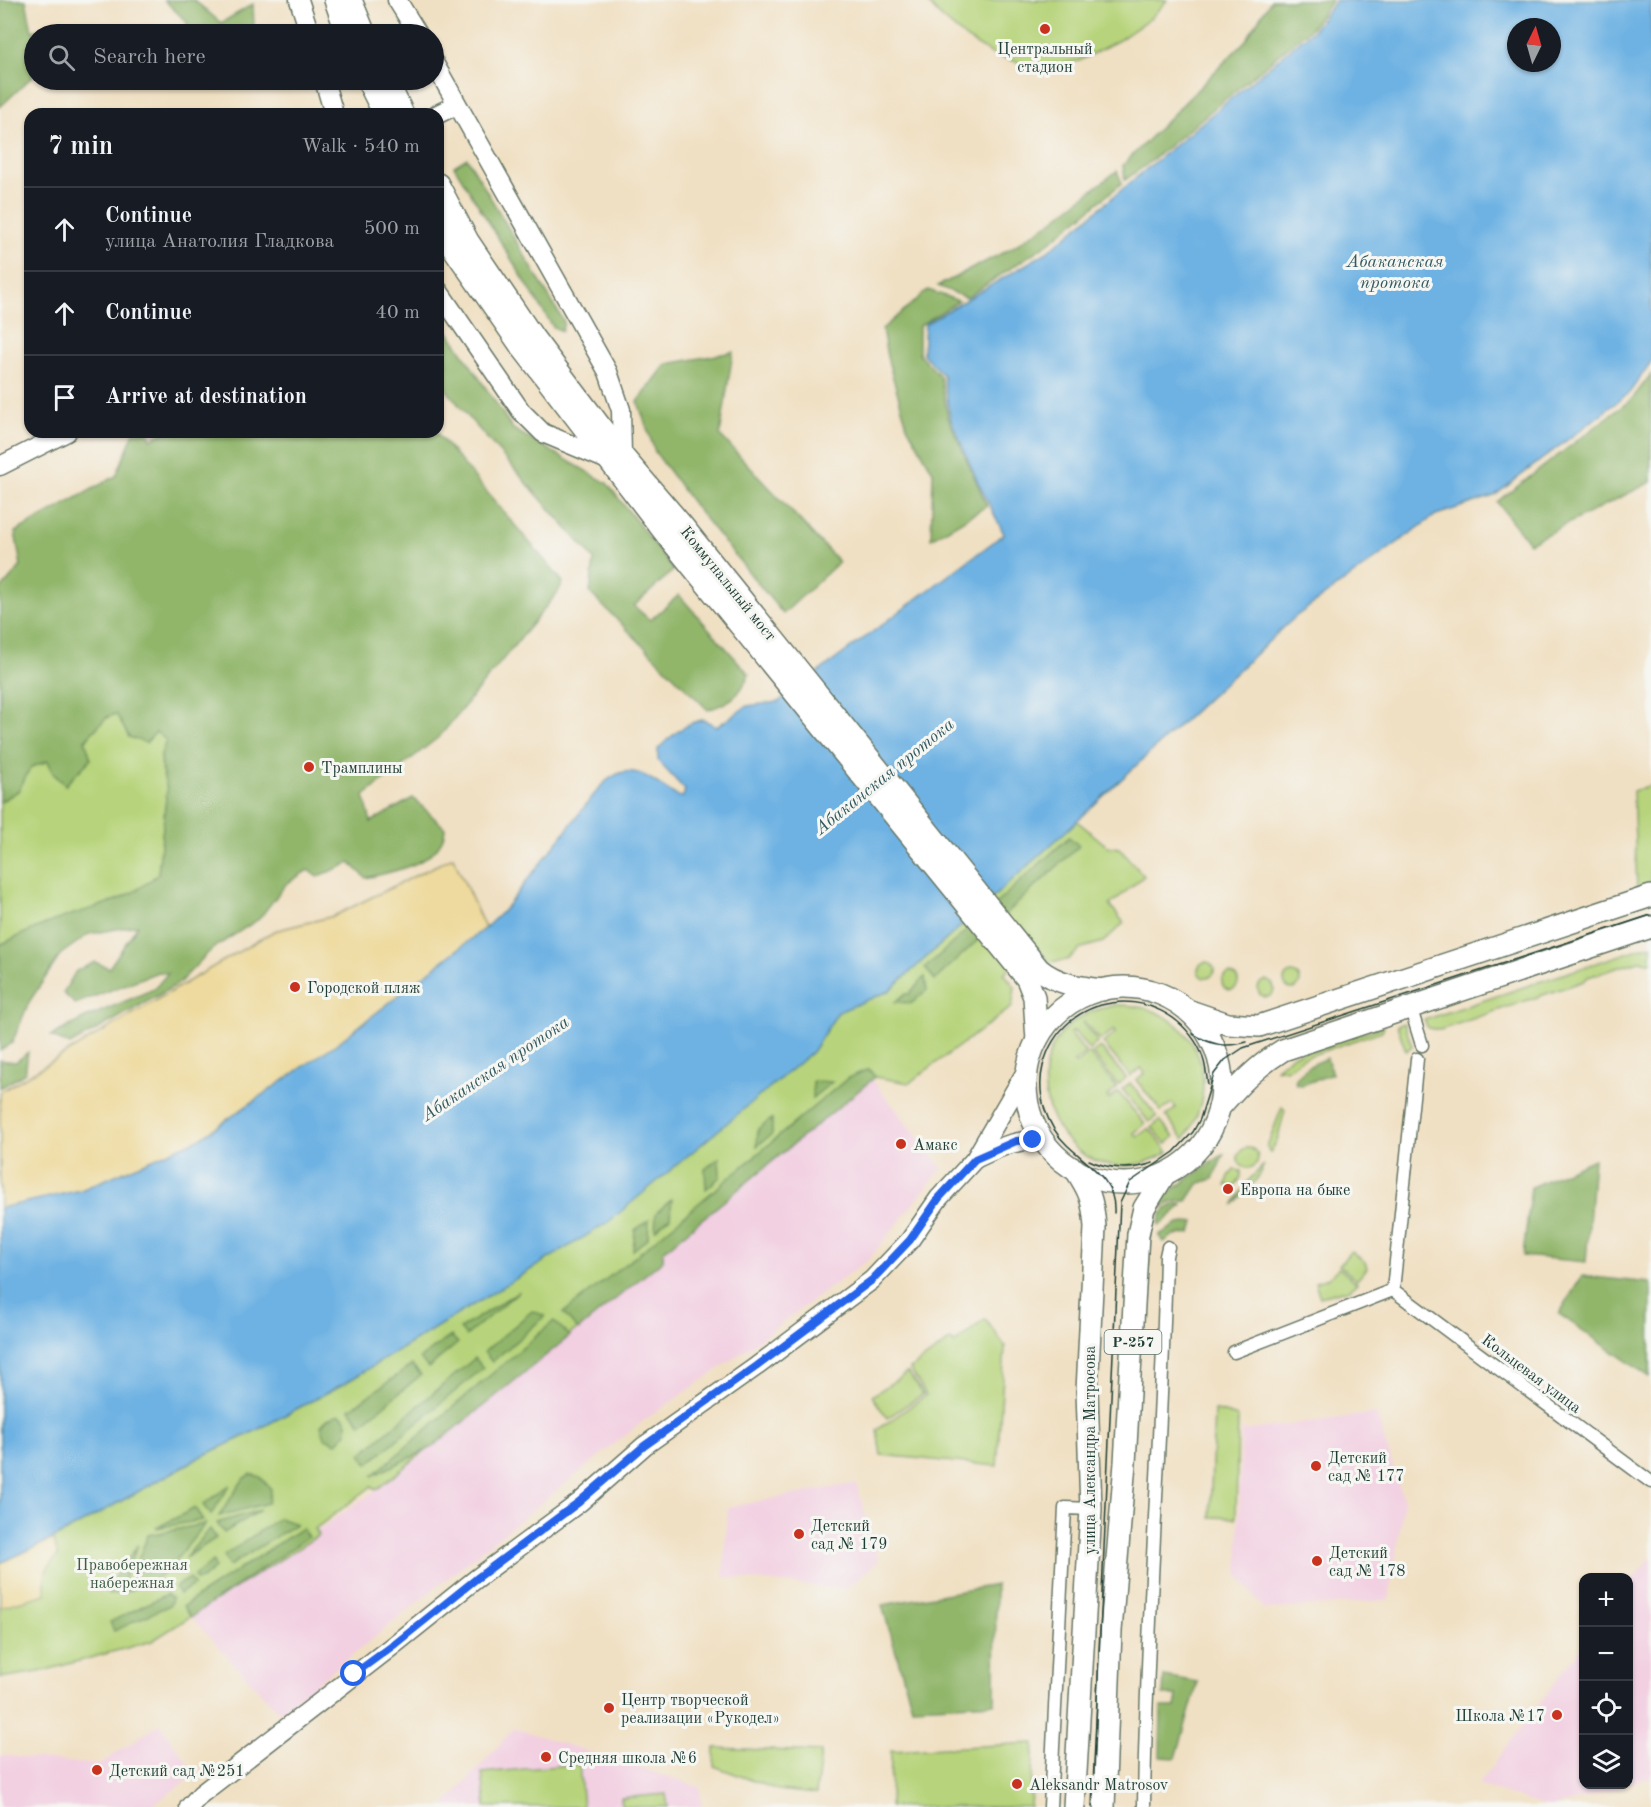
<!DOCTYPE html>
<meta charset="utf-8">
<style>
body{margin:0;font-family:"Old Standard TT",serif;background:#20242c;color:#f1f3f6}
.controls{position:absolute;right:18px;bottom:18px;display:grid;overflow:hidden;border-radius:12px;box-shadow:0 2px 4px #0004}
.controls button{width:54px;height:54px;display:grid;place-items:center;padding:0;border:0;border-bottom:2px solid #363941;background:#171b24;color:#f1f3f6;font:30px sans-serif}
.compass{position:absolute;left:1507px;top:18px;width:54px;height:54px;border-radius:50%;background:#171b24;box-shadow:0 2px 4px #0004;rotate:5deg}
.stop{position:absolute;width:18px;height:18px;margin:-14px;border:4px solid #2563eb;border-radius:50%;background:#fff}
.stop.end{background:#2563eb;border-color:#fff;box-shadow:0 2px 6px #0008}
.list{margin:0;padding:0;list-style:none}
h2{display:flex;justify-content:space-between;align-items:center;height:78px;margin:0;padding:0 24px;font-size:26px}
h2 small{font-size:20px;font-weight:400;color:#9ea1a6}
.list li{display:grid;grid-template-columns:39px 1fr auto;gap:18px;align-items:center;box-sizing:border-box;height:84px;padding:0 24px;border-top:2px solid #363941}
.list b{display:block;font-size:22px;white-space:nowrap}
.list p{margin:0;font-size:20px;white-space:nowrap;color:#9ea1a6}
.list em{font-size:20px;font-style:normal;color:#9ea1a6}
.icon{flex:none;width:33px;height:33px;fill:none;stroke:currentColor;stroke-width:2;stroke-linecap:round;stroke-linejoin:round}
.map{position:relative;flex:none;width:1651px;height:1807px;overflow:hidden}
.search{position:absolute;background:#171b24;box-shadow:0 2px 4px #0004;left:24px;top:24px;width:420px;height:66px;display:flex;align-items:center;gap:15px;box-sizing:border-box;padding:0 21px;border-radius:33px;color:#9ea1a6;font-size:22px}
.panel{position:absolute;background:#171b24;box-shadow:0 2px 4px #0004;left:24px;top:108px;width:420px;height:330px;border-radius:18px}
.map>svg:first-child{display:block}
.built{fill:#f2cfe1}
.green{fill:#b7d47b;stroke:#6b8858;stroke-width:1.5}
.forest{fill:#91b66b;stroke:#587a50;stroke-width:1.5}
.sand{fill:#eeda9e;stroke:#868c69;stroke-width:1.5}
.water{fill:#6eb2e3;stroke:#46788c;stroke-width:1.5;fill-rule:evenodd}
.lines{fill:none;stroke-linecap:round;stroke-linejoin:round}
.minor-casing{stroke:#687666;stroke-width:15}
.secondary-casing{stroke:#687666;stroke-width:21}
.trunk-casing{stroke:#687666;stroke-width:24}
.minor{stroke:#fff;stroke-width:12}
.secondary{stroke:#fff;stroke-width:18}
.trunk{stroke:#fff;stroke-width:21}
.tram{stroke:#1f3d34;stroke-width:1.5}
.route{stroke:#2563eb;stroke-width:8}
.poi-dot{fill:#c8321e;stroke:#f6f6f2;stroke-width:2}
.labels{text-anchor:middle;stroke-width:6;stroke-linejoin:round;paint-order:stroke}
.shield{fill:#f6f6f2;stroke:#60746d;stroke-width:1.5}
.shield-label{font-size:15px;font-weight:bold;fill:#1f3d34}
.poi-label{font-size:16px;fill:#1f3d34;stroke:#f6f6f2;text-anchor:start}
.street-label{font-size:16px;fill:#1f3d34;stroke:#f6f6f2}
.park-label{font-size:16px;fill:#3d5b42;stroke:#f6f6f2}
.water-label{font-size:18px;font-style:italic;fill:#335a60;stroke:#f6f6f2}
</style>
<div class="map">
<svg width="1651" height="1807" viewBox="0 0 1651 1807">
<rect width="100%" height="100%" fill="#f6f6f2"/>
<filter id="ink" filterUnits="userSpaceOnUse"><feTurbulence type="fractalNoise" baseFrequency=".0167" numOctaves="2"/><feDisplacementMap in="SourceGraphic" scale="12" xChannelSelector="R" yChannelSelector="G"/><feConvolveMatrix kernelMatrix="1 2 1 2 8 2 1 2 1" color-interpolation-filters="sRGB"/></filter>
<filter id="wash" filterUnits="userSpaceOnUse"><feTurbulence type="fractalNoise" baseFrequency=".008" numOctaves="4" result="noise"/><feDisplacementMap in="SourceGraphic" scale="24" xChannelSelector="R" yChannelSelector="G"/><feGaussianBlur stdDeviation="1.35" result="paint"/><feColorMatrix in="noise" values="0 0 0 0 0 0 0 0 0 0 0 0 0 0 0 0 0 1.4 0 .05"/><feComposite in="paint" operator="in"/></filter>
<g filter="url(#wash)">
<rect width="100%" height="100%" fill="#f0e0c3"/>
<!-- built -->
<g class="built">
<path d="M872,1079L942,1168L869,1259L716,1371L643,1421L280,1713L191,1617L376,1490L431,1448L663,1260V1251Z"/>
<path d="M1376,1413L1404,1501L1389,1600L1264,1610L1238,1574L1241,1431Z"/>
<path d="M856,1483L879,1561L844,1589L723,1577L728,1507Z"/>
<path d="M1651,1556V1777L1629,1784V1585Z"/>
<path d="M1583,1645L1584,1784L1627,1785L1554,1807H1546L1478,1785Z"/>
<path d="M159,1724L196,1774L150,1807H0V1755L99,1765Z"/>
<path d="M514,1728L700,1787L702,1807H447L446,1804Z"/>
</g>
<!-- green -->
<g class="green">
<path d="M925,0H1167L1151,18L1119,40L1079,61L1034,67L994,55L967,39L941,17Z"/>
<path d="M116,713L129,737L146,742L156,731L166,740L161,755L162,771L167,789L158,874L138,891L109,904L44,925L0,945V802L18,791L31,767L49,761L53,773L66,785C77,759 87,725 116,713Z"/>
<path d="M1651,785V883L1637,888L1633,791Z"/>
<path d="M1077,821L1107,846L1119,848L1144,876L1110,905L1124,923L1103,942L1082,948L1067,960L1049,962L1036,946L1004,973L1015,987L1012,1007L909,1083L875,1077L663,1251V1260L376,1490L372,1486L315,1529L319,1535L152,1641L39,1672L0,1678V1563L53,1539L202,1456L255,1431L345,1383L607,1223L812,1052L838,1012L889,991Z"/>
<path d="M1651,945V962L1639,961L1588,977L1584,981L1440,1030L1428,1028L1424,1020Z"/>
<circle cx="1206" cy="970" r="8"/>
<circle cx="1292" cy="981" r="8"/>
<circle cx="1230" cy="982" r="8"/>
<circle cx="1266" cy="989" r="8"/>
<path d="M1115,1005C1192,1002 1228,1078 1184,1139L1166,1116L1176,1108L1172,1103L1161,1111L1136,1080L1145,1073L1141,1068L1130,1076L1103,1043L1115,1033L1114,1030L1100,1040L1084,1022L1083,1024L1098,1042L1089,1050L1074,1031L1070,1033L1085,1052L1074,1062L1076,1064L1089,1053L1117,1088L1107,1097L1109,1099L1118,1092L1145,1124L1134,1133L1137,1137L1149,1128L1168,1152C1057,1217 983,1030 1115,1005Z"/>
<path d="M1404,1023L1412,1046L1406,1051L1397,1025Z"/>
<path d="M1384,1026L1382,1031L1303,1058L1286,1070L1280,1068L1275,1069L1293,1055Z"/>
<path d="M1100,1047L1126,1078L1118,1085L1092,1053Z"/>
<path d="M1130,1083L1157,1116L1149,1122L1122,1089Z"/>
<path d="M1282,1107L1285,1110L1277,1141L1270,1153L1267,1147Z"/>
<path d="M1160,1120L1174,1137L1166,1144L1152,1127Z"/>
<circle cx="1248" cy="1158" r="10"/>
<path d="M1264,1165L1256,1180L1233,1205L1249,1180Z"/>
<path d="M1234,1170L1241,1171V1177L1233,1189L1231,1186H1226L1229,1176Z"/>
<path d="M1351,1251L1365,1262L1367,1268L1357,1280L1339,1265Z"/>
<path d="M1339,1268L1357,1283L1350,1289L1320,1297L1315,1282L1326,1279Z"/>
<path d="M985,1319L1005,1346L997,1466L881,1455L877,1430L926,1395L910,1369L951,1340L954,1344Z"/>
<path d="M908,1372L923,1394L887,1418L872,1396Z"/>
<path d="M1214,1410L1238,1417L1236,1518L1210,1517Z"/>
<path d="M1034,1743L1030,1807H890L891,1751Z"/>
<path d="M715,1748L821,1752L816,1794L778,1790L714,1766Z"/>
<path d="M579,1764L583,1807H486L482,1773Z"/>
<path d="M666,1794L668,1807H622L621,1798Z"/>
</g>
<!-- forest -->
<g class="forest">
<path d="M0,0H26L32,31L64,23L76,34H34V75L0,107Z"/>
<path d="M164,0H194L221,23L253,4L254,27L242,34H186L187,22Z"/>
<path d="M1271,0H1332L1312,27L1146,165L1125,180L1123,165L1246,40Z"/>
<path d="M467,158L564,322L562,331L553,327L454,166Z"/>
<path d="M1117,171L1122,183L1050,242L966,298L938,286L1010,249L1048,224Z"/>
<path d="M928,290L959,301L919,326V354L940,376L948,417L987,506L931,539L933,472L907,426L887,357L882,329Z"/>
<path d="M438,316L513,429L607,483L674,570L634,606L650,620L679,595L749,674C740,697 730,702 708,710L590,593L594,559L470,419L438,379Z"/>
<path d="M733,352L720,435L839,562L783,614L693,504L655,452L638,402L664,367L668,364Z"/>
<path d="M1651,374V482L1529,543L1497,502L1633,398Z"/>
<path d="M134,432H149L151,439L166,432H436L563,582L558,592L440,736L364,796L371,822L413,798L445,828C442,864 394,871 366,878L350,863L317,877L308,870L286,884L259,919L212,949L178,984L70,1045L51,1036L83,1019L154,989L168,973L158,972L75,1004L63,993L76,971L95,962L109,968L138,925L89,934L61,954L29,1002L12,1043L0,1051V945C23,933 49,922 74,914C110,902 128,900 158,874L167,789L162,771L161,755L166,740L156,732L146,743L129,737L116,714L107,717L85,740L91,759L65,785L53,773L48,761L31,767L18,791L0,802V590L21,566L15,532L116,476Z"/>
<path d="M1069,837L1079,846L935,980L925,968Z"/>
<path d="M925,977L927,990L912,1003L895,1002L905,994H909Z"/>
<path d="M28,1052L25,1073L0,1088V1060L16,1062Z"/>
<path d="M1327,1058L1332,1074L1302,1085L1296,1084L1295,1080C1304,1068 1314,1063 1327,1058Z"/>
<path d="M869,1069L875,1077L663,1251V1260L578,1330L563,1313L637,1255L848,1078Z"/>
<path d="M813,1081L832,1082L812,1098Z"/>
<path d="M772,1119V1134L757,1146L758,1129Z"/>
<path d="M1224,1154L1213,1179L1198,1184L1187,1201C1144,1199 1151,1240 1148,1272L1144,1274C1145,1260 1143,1234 1147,1222C1153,1198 1204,1168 1224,1154Z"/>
<path d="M719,1158L720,1177L706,1189L705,1169Z"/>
<path d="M1594,1159L1586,1262L1523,1256L1531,1187Z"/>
<path d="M672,1199L670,1217L655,1230L656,1213Z"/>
<path d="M1178,1204L1183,1205L1159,1226C1158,1213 1166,1207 1178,1204Z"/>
<path d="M649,1220L648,1238L633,1250L635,1230Z"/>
<path d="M1194,1222L1191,1233L1174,1235L1164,1242L1159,1235L1178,1224Z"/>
<path d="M1582,1276L1651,1283L1650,1377L1559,1314Z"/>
<path d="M519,1291L466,1336L460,1329Z"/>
<path d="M532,1311L545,1316L492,1362L484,1352Z"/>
<path d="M554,1321L570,1336L431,1448L372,1476Z"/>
<path d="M451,1336L458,1343L428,1368L420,1358Z"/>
<path d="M475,1358L483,1368L368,1464L361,1454Z"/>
<path d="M412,1365L421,1375L361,1424L350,1409Z"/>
<path d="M339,1414C347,1418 348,1424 347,1433L337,1443L325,1438L321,1426L327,1419Z"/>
<path d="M251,1474L260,1477L271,1489L268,1503L219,1516L244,1478Z"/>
<path d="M230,1485L211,1515L203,1505Z"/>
<path d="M195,1508L203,1520L156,1528Z"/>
<path d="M260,1510L224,1533L217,1523Z"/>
<path d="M279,1518L296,1524L231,1565H228L224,1557L225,1555Z"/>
<path d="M205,1524L167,1571L152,1581L125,1592L148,1535Z"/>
<path d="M302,1528L308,1537L191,1617L183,1606Z"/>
<path d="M210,1529L216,1538L185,1558Z"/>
<path d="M138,1545L118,1593L110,1595L108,1592V1587Z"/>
<path d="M213,1561L215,1568L202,1579L196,1580L194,1576Z"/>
<path d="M190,1578L194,1585L179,1594L175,1587Z"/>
<path d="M996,1585L995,1703L912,1707L882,1605Z"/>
<path d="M167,1594L172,1599L170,1605L114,1631L110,1622Z"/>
<path d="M1164,1676L1198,1682L1176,1758L1160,1757L1161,1707H1175L1177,1695H1163Z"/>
</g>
<!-- sand -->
<g class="sand">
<path d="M453,857L485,928L339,1042L199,1139L81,1190L0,1208V1092L274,931L334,916Z"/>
<path d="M53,1539L58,1556C45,1566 43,1577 46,1594L0,1607V1563Z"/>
</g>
<!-- water -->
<path class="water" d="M1336,0H1651V362L1630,392L1494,496L1436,515L1295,617L1064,833L889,991L838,1012L812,1052L607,1223L345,1383L255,1431L202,1456L53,1539L0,1563V1208L81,1190L199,1139L339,1042L485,928L504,910L600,787C630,756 647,778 677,796L683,797L685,790L658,761V749C667,739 689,720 703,720C708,721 711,724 716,727L747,706L778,702L1004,534L977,480L950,417L943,375L923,354L925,324L1047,252L1313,30ZM1516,27H1552V63H1516Z"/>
</g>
<g filter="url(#ink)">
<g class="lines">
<!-- minor casing -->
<g class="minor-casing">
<g id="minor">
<path d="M1410,1006L1422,1045"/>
<path d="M1393,1290L1651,1482"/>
<path d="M1393,1290L1417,1059"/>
<path d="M1234,1352L1393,1290"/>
<path d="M1050,1807L1065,1508L1091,1509"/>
<path d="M1144,1807C1146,1623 1162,1440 1166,1256L1168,1247"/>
</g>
</g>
<!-- secondary casing -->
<g class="secondary-casing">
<g id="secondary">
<path d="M299,0L310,34"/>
<path d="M397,0L418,34"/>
<path d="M434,63L608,372L621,410L622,455"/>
<path d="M324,80L334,114"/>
<path d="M438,114L456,105"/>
<path d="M438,290L521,411L543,433L610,461"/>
<path d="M0,466L67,432"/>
<path d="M975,1159C998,1148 1019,1137 1045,1142"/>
<path d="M189,1807L201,1794L395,1644L476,1579L580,1502L644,1446L757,1366L872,1280L910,1240L939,1198L975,1159L1028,1068"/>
</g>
</g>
<!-- trunk casing -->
<g class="trunk-casing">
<g id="trunk">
<path d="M335,0L347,34"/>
<path d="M351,0L365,34"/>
<path d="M367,80L384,114"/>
<path d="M387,80L403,114"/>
<path d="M438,184L468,241L533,337L622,455L682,525L1039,969C1057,984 1079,987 1102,990"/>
<path d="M438,217L453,248L520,345L668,537L1027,979L1034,997L1037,1040"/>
<circle cx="1124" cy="1085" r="98"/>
<path d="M1190,1011L1228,1024L1259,1026L1651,896"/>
<path d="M1219,1108C1239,1085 1257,1066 1283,1050L1651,927"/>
<path d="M1074,1807L1091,1509L1087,1391L1095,1227C1093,1200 1090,1192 1075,1169"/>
<path d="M1104,1807L1111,1631L1125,1463L1138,1234L1144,1208L1165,1174"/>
</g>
</g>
<!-- minor -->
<use href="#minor" class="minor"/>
<!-- secondary -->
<use href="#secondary" class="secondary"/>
<!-- trunk -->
<use href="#trunk" class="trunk"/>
<!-- tram -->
<g class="tram">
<path d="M1193,1034C1212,1045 1225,1048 1247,1042"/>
<path d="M1089,1160C1109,1170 1133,1170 1153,1163"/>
<path d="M1114,1213C1116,1179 1089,1166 1067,1145C1046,1125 1036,1094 1043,1066C1062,990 1160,980 1198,1046C1205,1058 1206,1072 1208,1085"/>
<path d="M1092,1807L1120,1203L1130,1182L1174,1152L1193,1132L1200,1119L1214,1074L1225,1060L1243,1048L1651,915"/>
</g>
</g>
</g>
<g class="lines" filter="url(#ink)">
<!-- route -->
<path class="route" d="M354,1674L395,1644L476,1579L579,1502L644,1446L757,1366L872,1280L910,1240L939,1198L975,1159L1016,1141L1033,1140"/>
</g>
<!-- markers -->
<g class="poi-dot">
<circle cx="1045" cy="29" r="6"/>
<circle cx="309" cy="767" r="6"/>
<circle cx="295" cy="987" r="6"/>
<circle cx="901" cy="1144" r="6"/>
<circle cx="1228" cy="1189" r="6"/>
<circle cx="1316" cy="1466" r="6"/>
<circle cx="799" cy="1534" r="6"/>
<circle cx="1317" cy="1561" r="6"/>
<circle cx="609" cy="1708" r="6"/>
<circle cx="1557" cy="1715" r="6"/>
<circle cx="546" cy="1757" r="6"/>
<circle cx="97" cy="1770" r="6"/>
<circle cx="1017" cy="1784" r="6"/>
</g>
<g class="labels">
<!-- shield labels -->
<rect class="shield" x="1104.5" y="1330" width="57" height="24" rx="4.5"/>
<g class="shield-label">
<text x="1133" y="1347">Р-257</text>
</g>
<!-- poi labels -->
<g class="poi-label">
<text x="1045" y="54" text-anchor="middle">Центральный<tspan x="1045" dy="18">стадион</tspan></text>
<text x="321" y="773">Трамплины</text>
<text x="307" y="993">Городской пляж</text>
<text x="913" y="1150">Амакс</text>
<text x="1240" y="1195">Европа на быке</text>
<text x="1328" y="1463">Детский<tspan x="1328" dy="18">сад № 177</tspan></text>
<text x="811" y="1531">Детский<tspan x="811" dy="18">сад № 179</tspan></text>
<text x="1329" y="1558">Детский<tspan x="1329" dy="18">сад № 178</tspan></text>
<text x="621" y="1705">Центр творческой<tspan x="621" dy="18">реализации «Рукодел»</tspan></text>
<text x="1545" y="1721" text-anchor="end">Школа №17</text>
<text x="558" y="1763">Средняя школа №6</text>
<text x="109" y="1776">Детский сад №251</text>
<text x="1029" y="1790">Aleksandr Matrosov</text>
</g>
<!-- street labels -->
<g class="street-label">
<text transform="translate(729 583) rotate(51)" y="6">Коммунальный мост</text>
<text transform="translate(1532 1373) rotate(37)" y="6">Кольцевая улица</text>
<text transform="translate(1089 1450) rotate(-90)" y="6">улица Александра Матросова</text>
</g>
<!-- park labels -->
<g class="park-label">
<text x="132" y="1570">Правобережная<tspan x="132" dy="18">набережная</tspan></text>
</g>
<!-- water labels -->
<g class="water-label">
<text x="1395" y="267">Абаканская<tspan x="1395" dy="21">протока</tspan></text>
<text transform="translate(884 776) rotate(-39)" y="6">Абаканская протока</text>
<text transform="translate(495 1068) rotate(-34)" y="6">Абаканская протока</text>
</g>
</g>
</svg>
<div class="controls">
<button>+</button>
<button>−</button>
<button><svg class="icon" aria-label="locate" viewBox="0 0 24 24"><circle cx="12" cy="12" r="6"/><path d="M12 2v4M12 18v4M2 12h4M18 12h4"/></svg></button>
<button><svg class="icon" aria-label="layers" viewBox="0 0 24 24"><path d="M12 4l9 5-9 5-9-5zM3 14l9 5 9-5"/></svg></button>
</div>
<svg class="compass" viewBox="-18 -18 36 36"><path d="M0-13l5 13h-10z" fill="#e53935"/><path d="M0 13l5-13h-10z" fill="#9ea1a6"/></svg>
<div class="stop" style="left:354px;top:1674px"></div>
<div class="stop end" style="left:1033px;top:1140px"></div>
<div class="search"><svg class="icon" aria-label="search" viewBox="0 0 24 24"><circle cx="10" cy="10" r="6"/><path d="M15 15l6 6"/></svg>Search here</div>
<section class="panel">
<h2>7 min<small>Walk · 540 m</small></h2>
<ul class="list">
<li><svg class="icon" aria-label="ahead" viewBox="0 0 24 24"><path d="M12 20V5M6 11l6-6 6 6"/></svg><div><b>Continue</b><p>улица Анатолия Гладкова</p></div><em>500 m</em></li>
<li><svg class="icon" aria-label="ahead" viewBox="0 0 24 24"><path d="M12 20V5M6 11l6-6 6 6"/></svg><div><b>Continue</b></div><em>40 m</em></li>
<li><svg class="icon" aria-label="arrive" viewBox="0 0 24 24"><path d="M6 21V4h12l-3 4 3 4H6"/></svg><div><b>Arrive at destination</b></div></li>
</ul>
</section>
</div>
